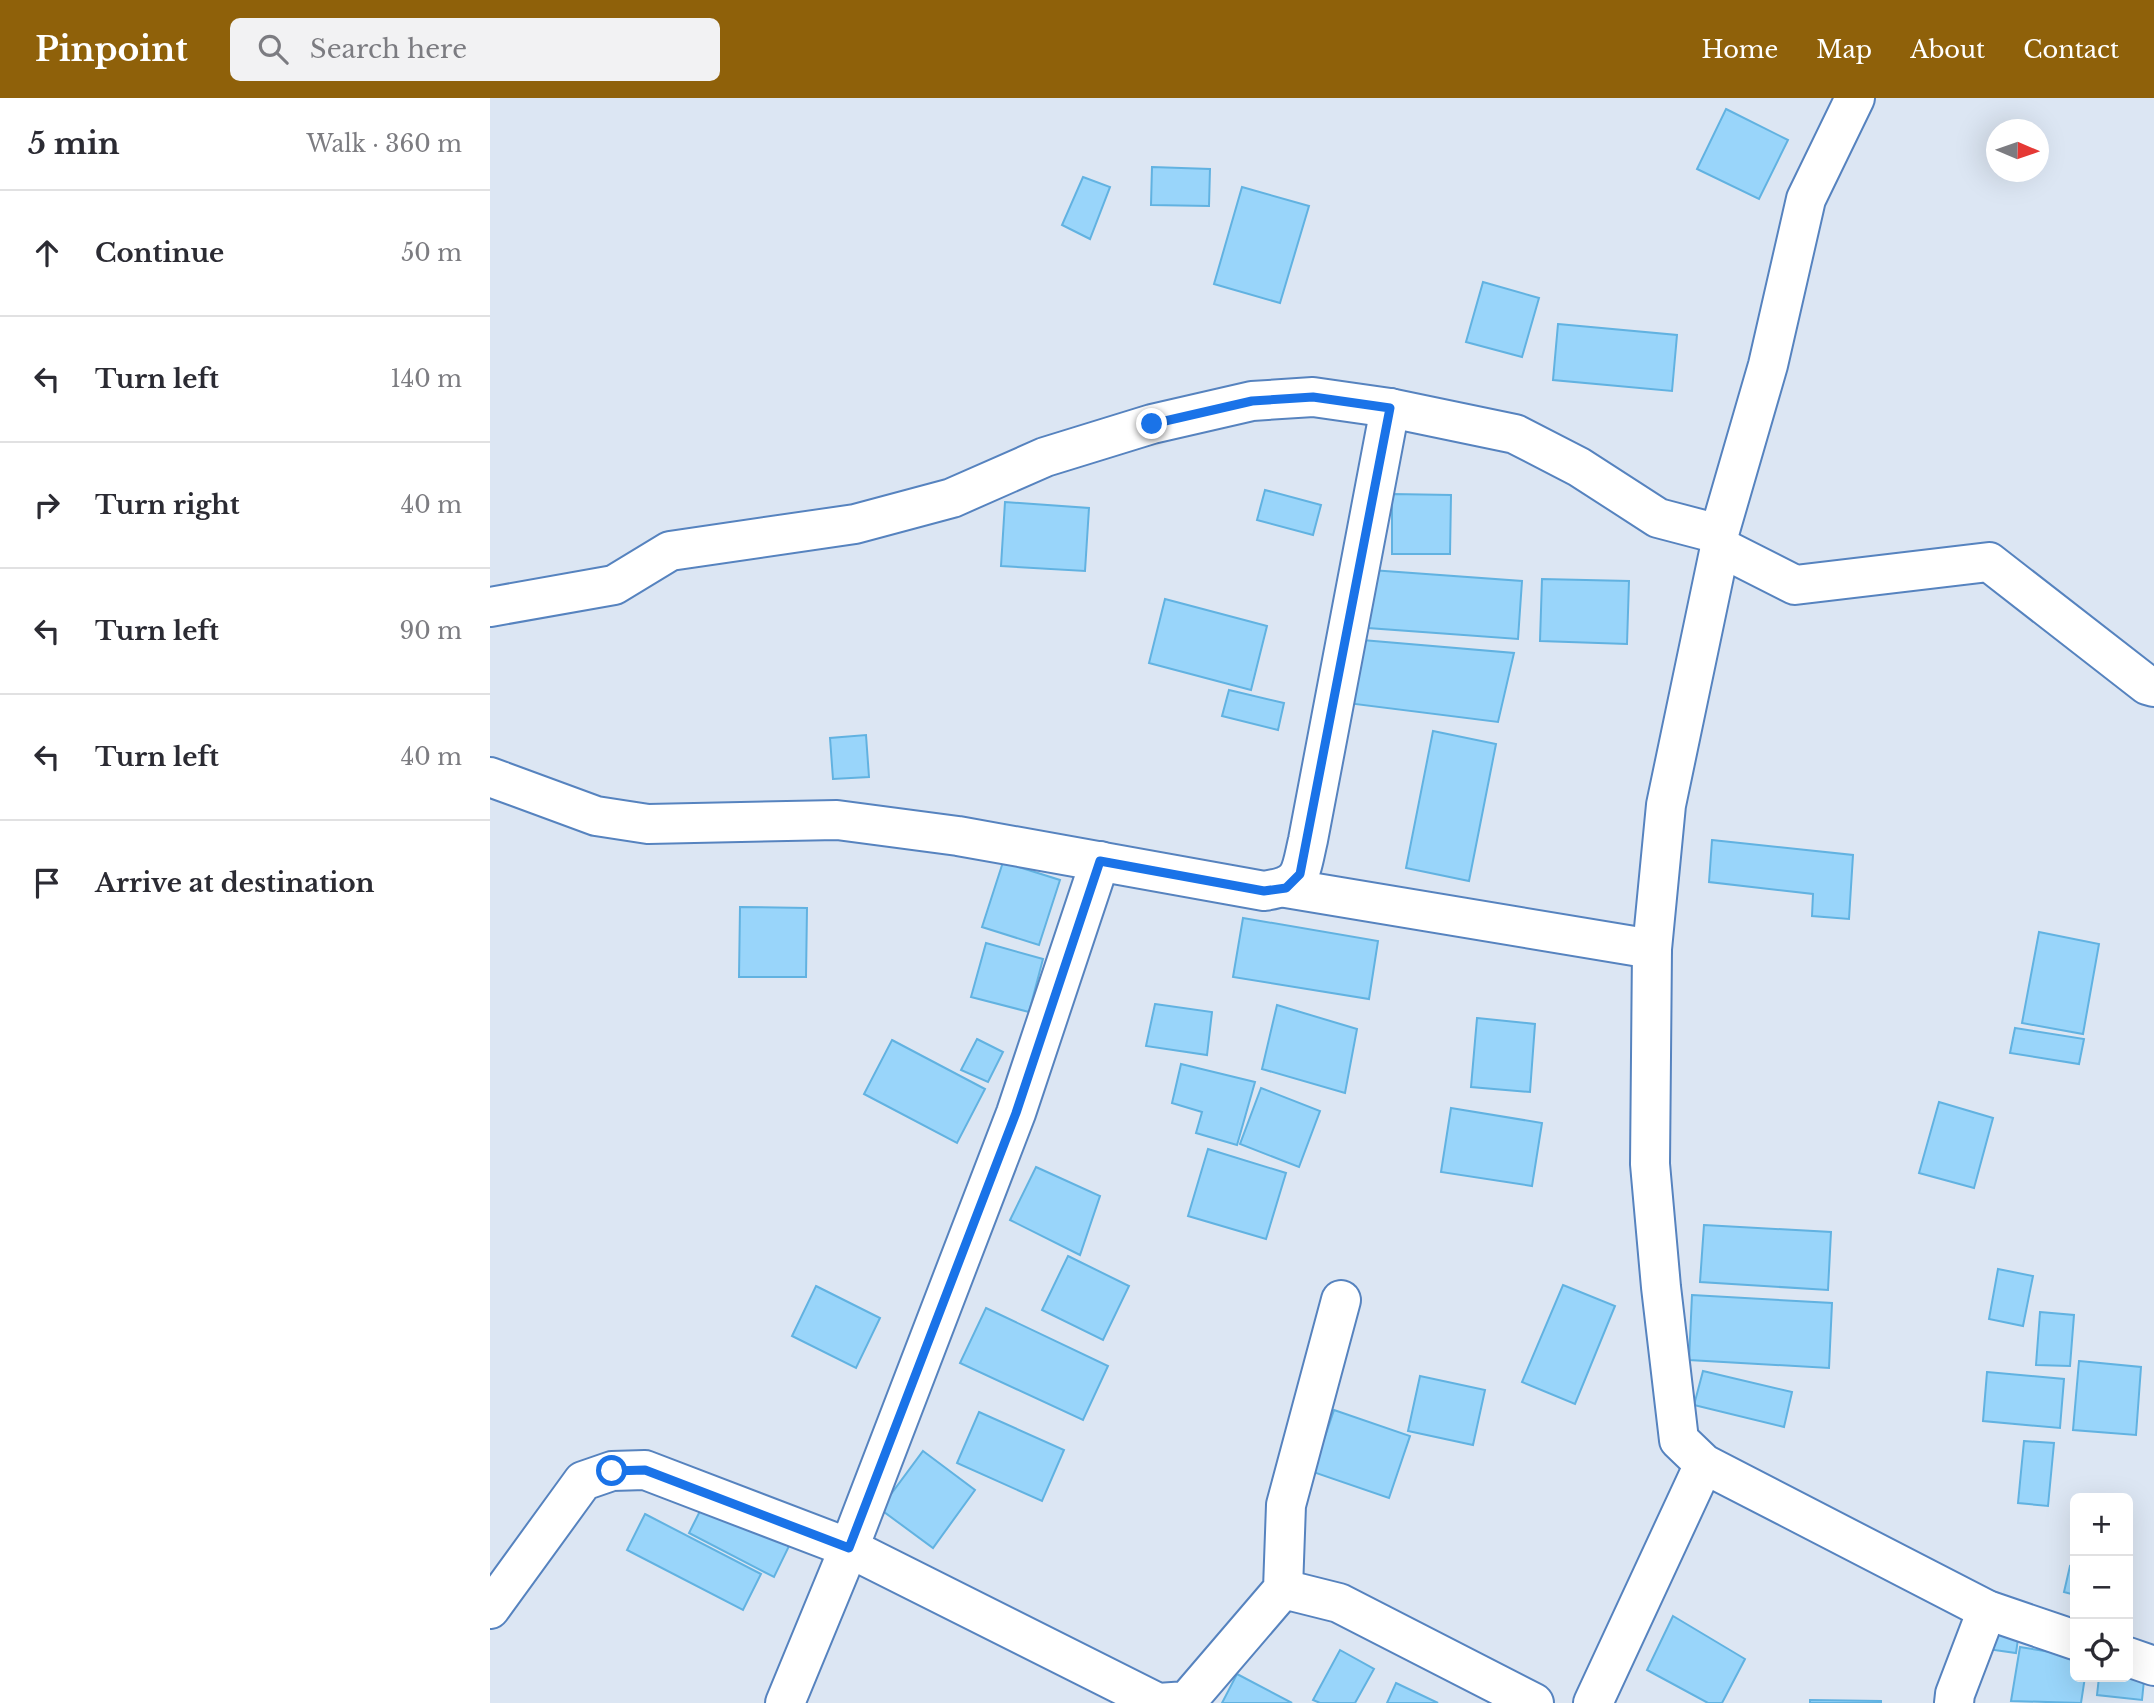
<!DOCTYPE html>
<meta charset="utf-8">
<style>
body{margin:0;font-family:"Libre Baskerville",serif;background:#f2f2f3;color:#2b2b33}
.controls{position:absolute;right:21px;bottom:21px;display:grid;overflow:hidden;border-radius:10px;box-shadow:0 7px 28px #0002}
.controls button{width:63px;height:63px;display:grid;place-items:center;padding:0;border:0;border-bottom:2px solid #e1e1e2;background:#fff;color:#2b2b33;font:35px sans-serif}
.compass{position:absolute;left:1496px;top:21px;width:63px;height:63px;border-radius:50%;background:#fff;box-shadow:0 7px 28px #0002;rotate:92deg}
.stop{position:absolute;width:21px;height:21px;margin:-16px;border:5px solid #1a73e8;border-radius:50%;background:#fff}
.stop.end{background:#1a73e8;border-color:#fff;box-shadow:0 2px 7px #0008}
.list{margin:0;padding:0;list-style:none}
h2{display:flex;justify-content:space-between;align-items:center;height:91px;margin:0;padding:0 28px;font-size:30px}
h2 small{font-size:23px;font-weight:400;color:#7c7c81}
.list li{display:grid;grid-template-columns:46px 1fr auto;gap:21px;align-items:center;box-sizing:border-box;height:126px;padding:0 28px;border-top:2px solid #e1e1e2}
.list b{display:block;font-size:26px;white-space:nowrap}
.list em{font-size:23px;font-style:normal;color:#7c7c81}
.icon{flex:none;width:38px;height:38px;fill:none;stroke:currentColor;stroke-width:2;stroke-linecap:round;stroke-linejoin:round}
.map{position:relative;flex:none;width:1664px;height:1605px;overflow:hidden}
header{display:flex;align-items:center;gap:42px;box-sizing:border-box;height:98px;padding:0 35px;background:#8f610a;color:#fff}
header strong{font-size:33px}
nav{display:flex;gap:38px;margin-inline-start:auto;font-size:24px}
.search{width:490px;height:63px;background:#f2f2f3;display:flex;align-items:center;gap:18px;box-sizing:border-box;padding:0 24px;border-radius:10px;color:#7c7c81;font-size:26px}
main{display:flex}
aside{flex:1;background:#fff}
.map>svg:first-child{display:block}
.building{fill:#99d5fa;stroke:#61b2e1;stroke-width:2}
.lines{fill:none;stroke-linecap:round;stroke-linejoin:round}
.minor-casing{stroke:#5683bf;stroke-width:42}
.minor{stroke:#fff;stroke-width:38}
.route{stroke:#1a73e8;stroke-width:9}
</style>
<header>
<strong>Pinpoint</strong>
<div class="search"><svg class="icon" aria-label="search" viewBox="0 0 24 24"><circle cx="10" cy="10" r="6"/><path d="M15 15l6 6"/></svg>Search here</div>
<nav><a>Home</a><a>Map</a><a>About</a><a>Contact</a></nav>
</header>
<main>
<aside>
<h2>5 min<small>Walk · 360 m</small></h2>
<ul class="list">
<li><svg class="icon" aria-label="ahead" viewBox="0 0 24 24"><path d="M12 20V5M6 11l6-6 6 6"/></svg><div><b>Continue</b></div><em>50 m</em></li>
<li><svg class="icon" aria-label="left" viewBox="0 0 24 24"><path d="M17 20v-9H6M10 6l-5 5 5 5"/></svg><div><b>Turn left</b></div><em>140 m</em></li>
<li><svg class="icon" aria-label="right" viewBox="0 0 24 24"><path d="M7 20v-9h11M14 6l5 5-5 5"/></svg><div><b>Turn right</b></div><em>40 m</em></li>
<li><svg class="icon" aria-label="left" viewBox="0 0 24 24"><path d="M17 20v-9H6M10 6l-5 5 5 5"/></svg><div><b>Turn left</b></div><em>90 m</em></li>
<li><svg class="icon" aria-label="left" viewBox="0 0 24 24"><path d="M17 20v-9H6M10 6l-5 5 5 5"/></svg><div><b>Turn left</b></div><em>40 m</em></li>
<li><svg class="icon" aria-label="arrive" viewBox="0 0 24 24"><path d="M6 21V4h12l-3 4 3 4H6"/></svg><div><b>Arrive at destination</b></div></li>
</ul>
</aside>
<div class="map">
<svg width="1664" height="1605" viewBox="0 0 1664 1605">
<rect width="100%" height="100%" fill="#dce6f3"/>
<!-- building -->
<g class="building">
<path d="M1236,11L1298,42L1269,101L1207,71Z"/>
<path d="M662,69L720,71L719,108L661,107Z"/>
<path d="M593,79L620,89L600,141L572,127Z"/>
<path d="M752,89L819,108L790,205L724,186Z"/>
<path d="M993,184L1049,200L1032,259L976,244Z"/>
<path d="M1068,226L1187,237L1182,293L1063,282Z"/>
<path d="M775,392L831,407L823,437L767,422Z"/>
<path d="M902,396L961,397L960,456H902Z"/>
<path d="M515,404L599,410L595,473L511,468Z"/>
<path d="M881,472L1032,483L1028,541L878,530Z"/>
<path d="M1052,481L1139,483L1137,546L1050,543Z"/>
<path d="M675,501L777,528L761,592L659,565Z"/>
<path d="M872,542L1024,555L1008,624L857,605Z"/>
<path d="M739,592L794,605L788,632L732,618Z"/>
<path d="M943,633L1006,646L979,783L916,770Z"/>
<path d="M376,637L379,679L343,681L340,640Z"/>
<path d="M1222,742L1363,757L1359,821L1322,818L1323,796L1219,784Z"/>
<path d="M513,764L570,782L549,847L492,829Z"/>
<path d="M250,809L317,810L316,879H249Z"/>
<path d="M753,820L888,843L879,901L743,879Z"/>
<path d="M1549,834L1609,846L1593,936L1532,925Z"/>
<path d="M496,845L553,861L539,914L481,899Z"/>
<path d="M665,906L722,914L717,957L656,948Z"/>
<path d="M787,907L867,931L855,995L772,971Z"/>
<path d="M987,920L1045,926L1040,994L981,989Z"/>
<path d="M1525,930L1594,941L1589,966L1520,955Z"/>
<path d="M487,941L513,954L498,984L471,972Z"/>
<path d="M402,942L495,991L467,1045L374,996Z"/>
<path d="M691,966L765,984L747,1047L706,1035L712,1014L682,1005Z"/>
<path d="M771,990L830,1013L809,1069L750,1046Z"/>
<path d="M1449,1004L1503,1020L1484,1090L1429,1075Z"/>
<path d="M961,1010L1052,1025L1042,1088L951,1074Z"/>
<path d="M718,1051L796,1075L776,1141L698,1118Z"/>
<path d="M546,1069L610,1098L590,1157L520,1122Z"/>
<path d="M1214,1127L1341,1134L1338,1192L1210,1184Z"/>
<path d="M578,1158L639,1188L613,1242L552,1212Z"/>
<path d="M1508,1171L1543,1178L1533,1228L1499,1221Z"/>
<path d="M1073,1187L1125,1208L1085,1306L1032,1284Z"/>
<path d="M326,1188L390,1220L366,1270L302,1238Z"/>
<path d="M1202,1197L1342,1205L1339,1270L1199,1262Z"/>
<path d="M496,1210L618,1268L593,1322L470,1265Z"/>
<path d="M1550,1214L1584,1217L1580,1268L1546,1267Z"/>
<path d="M1589,1263L1651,1269L1646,1337L1583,1332Z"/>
<path d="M1213,1273L1302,1294L1294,1329L1204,1307Z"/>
<path d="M1497,1274L1574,1281L1570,1330L1493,1323Z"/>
<path d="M930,1278L995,1292L983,1347L918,1333Z"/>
<path d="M844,1312L920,1338L899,1400L823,1374Z"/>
<path d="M489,1314L574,1352L552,1403L467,1365Z"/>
<path d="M1534,1343L1564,1345L1558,1408L1528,1405Z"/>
<path d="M433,1353L485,1392L443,1450L390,1411Z"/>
<path d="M216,1401L301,1444L284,1479L199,1435Z"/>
<path d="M155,1416L271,1476L253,1512L137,1452Z"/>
<path d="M1580,1468L1585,1469V1497L1574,1494Z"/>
<path d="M1183,1518L1255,1561L1232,1605H1218L1157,1572Z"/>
<path d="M1499,1531L1529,1534L1526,1555L1497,1551Z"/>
<path d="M1530,1549L1585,1558V1579H1595L1591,1605L1521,1603Z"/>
<path d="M850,1552L884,1571L865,1605H830L823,1602Z"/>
<path d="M1655,1572L1652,1602L1607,1597L1609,1579H1638Z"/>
<path d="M747,1576L802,1605H732Z"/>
<path d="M906,1585L948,1605H897Z"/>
<path d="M1320,1602L1391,1603V1605H1320Z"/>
</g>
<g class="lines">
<!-- minor casing -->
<g class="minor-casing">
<g id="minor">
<path d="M1365,0L1316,101L1278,267L1229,436L1230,449L1176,707L1162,851L1160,1066L1171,1189L1189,1342L1214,1366L1497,1512L1585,1542"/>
<path d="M1230,449L1305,487L1499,464L1657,587L1664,589"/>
<path d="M0,509L124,487L180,453L365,426L462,400L555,359L662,326L762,303L823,299L900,310L1025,336L1089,369L1168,420L1229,436"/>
<path d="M0,679L106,718L158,726L347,722L468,738L774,793C813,787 810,776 818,742L900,310"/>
<path d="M796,790L1162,851"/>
<path d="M793,1491L849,1505L1044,1605"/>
<path d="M0,1511L93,1383L122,1373L155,1372L359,1450L668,1605L697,1603L793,1491L796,1407L851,1202"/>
<path d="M1638,1559L1664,1568"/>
<path d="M295,1605L359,1450L526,1015L610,763"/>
<path d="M1103,1605L1214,1366"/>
<path d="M1464,1605L1465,1596L1497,1512"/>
</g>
</g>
<!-- minor -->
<use href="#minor" class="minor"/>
</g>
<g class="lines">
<!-- route -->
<path class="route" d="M122,1373L155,1372L359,1450L526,1015L610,763L774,793L796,790L810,776L900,310L823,299L762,303L662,326"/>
</g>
</svg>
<div class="controls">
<button>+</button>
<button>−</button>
<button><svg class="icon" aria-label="locate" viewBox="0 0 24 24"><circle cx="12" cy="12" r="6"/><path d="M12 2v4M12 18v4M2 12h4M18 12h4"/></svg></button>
</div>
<svg class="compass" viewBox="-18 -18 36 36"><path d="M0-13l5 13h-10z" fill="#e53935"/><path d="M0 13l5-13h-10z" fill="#7c7c81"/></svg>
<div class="stop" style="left:122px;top:1373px"></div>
<div class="stop end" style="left:662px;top:326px"></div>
</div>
</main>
